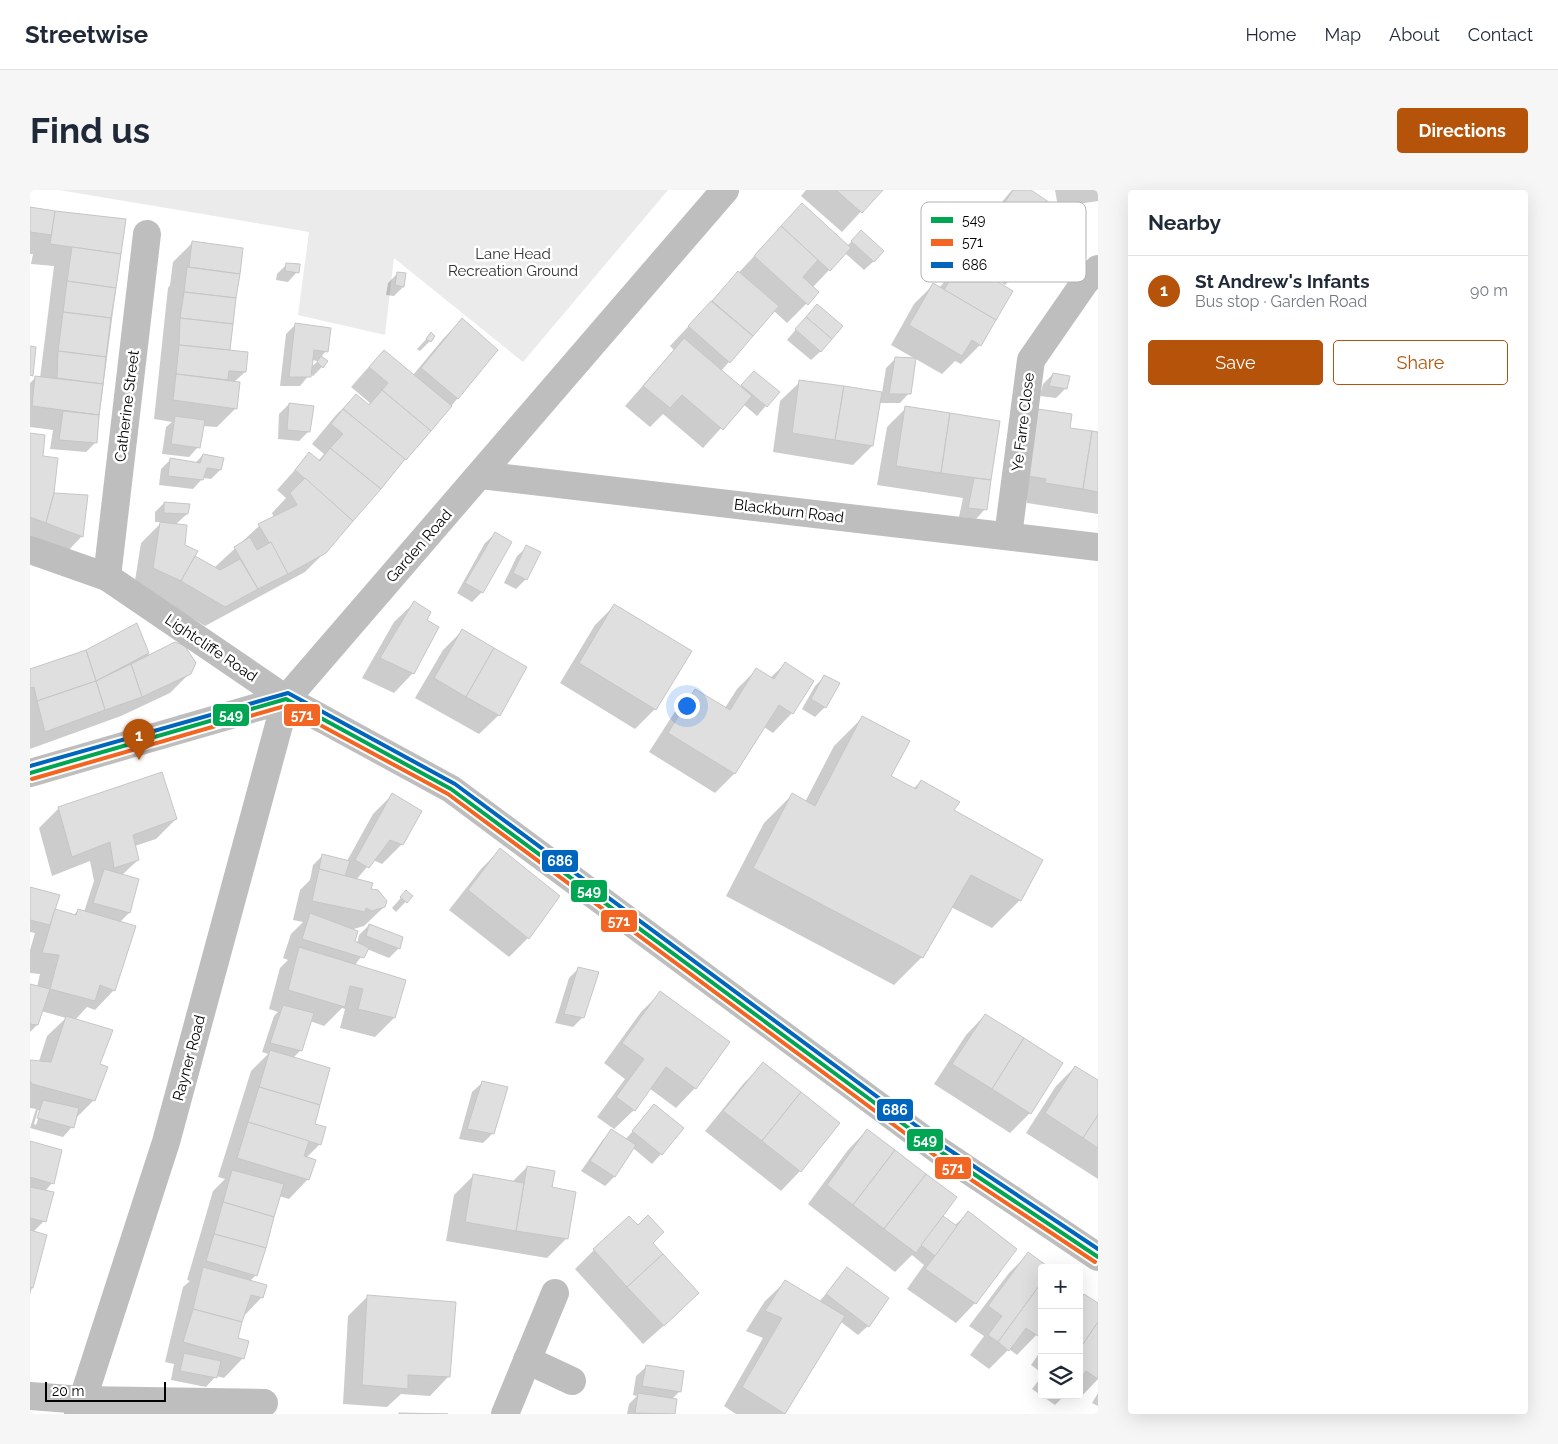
<!DOCTYPE html>
<meta charset="utf-8">
<style>
body{margin:0;font-family:Raleway,sans-serif;background:#f6f6f7;color:#1f2937}
.controls{position:absolute;right:15px;bottom:15px;display:grid;overflow:hidden;border-radius:5px;box-shadow:0 5px 20px #0002}
.controls button{width:45px;height:45px;display:grid;place-items:center;padding:0;border:0;border-bottom:1px solid #e0e1e3;background:#fff;color:#1f2937;font:25px sans-serif}
.scale{position:absolute;left:15px;bottom:12px;width:121px;box-sizing:border-box;padding-left:5px;border:2px solid #000;border-top:0;font-size:14px;line-height:18px;white-space:nowrap;color:#000;-webkit-text-stroke:4px #fff;paint-order:stroke}
.you{position:absolute;left:656px;top:515px;width:18px;height:18px;margin:-12px;border:4px solid #fff;border-radius:50%;background:#1a73e8;box-shadow:0 0 0 8px #1a73e833}
.badge{display:grid;place-items:center;width:32px;height:32px;border-radius:50%;background:#b45309;color:#fff;font-size:16px;font-weight:700}
.pin{position:absolute;translate:-50% -41px;filter:drop-shadow(0 1px 2px #0008)}
.pin::after{content:'';position:absolute;top:26px;width:18px;height:15px;background:inherit;clip-path:polygon(0 0,100% 0,50% 100%)}
.list{margin:0;padding:0;list-style:none}
h2{display:flex;justify-content:space-between;align-items:center;height:65px;margin:0;padding:0 20px;font-size:21px}
h2 small{font-size:16px;font-weight:400;color:#747a83}
.list li{display:grid;grid-template-columns:32px 1fr auto;gap:15px;align-items:center;box-sizing:border-box;height:70px;padding:0 20px;border-top:1px solid #e0e1e3}
.list b{display:block;font-size:19px;white-space:nowrap}
.list p{margin:0;font-size:16px;white-space:nowrap;color:#747a83}
.list em{font-size:16px;font-style:normal;color:#747a83}
.actions{display:flex;gap:10px;padding:15px 20px}
.actions a{flex:1;padding:11px 0;border:1px solid #b45309;border-radius:5px;text-align:center;font-size:18px;color:#b45309}
.actions .main{background:#b45309;color:#fff}
.icon{flex:none;width:28px;height:28px;fill:none;stroke:currentColor;stroke-width:2;stroke-linecap:round;stroke-linejoin:round}
.map{position:relative;flex:none;width:1068px;height:1224px;overflow:hidden;border-radius:5px}
header{display:flex;align-items:center;gap:30px;box-sizing:border-box;height:70px;padding:0 25px;background:#fff;border-bottom:1px solid #e0e1e3}
header strong{font-size:24px}
nav{display:flex;gap:28px;margin-inline-start:auto;font-size:18px}
.intro{display:flex;align-items:center;justify-content:space-between;box-sizing:border-box;height:120px;padding:0 30px}
h1{margin:0;font-size:35px}
.button{padding:12px 22px;border-radius:5px;background:#b45309;color:#fff;font-size:18px;font-weight:700}
main{display:flex;gap:30px;padding:0 30px}
aside{flex:1;background:#fff;border-radius:5px;box-shadow:0 5px 20px #0002}
.map>svg:first-child{display:block}
.green{fill:#ebebeb}
.shadow{fill:#0003;fill-rule:evenodd}
.building{fill:#dfdfdf;stroke:#c6c6c6}
.lines{fill:none;stroke-linecap:round;stroke-linejoin:round}
.minor{stroke:#bebebe;stroke-width:28}
.bus-1-casing{stroke:#fff;stroke-width:8}
.bus-2-casing{stroke:#fff;stroke-width:8}
.bus-3-casing{stroke:#fff;stroke-width:8}
.bus-1{stroke:#00a651;stroke-width:4}
.bus-2{stroke:#f26522;stroke-width:4}
.bus-3{stroke:#0065bd;stroke-width:4}
.labels{text-anchor:middle;stroke-width:5;stroke-linejoin:round;paint-order:stroke}
.park-label{font-size:15px;fill:#323232;stroke:#fff}
.street-label{font-size:15px;fill:#000;stroke:#fff}
.key{fill:#fff;stroke:#b2b2b2;stroke-width:1}
.key-label{font-size:14px;fill:#000}
.line-badge{stroke:#fff;stroke-width:2}
.badge-label{font-size:14px;text-anchor:middle;font-weight:bold;fill:#fff}
</style>
<header>
<strong>Streetwise</strong>
<nav><a>Home</a><a>Map</a><a>About</a><a>Contact</a></nav>
</header>
<div class="intro"><h1>Find us</h1><a class="button">Directions</a></div>
<main>
<div class="map">
<svg width="1068" height="1224" viewBox="0 0 1068 1224">
<rect width="100%" height="100%" fill="#fff"/>
<!-- green -->
<path class="green" d="M29,0H638L493,172L364,68L355,145L268,125L279,42Z"/>
<!-- shadow -->
<g class="shadow">
<path d="M776,0H851L812,42L771,6Z"/>
<path d="M982,0H999L1030,21L994,75L975,95L932,66L934,62L924,55L934,40L954,20L961,25Z"/>
<path d="M1025,0H1068V11L1028,17Z"/>
<path d="M772,15L817,56L831,42L844,71L834,80L815,63L783,97L788,102L757,133L744,121L691,181L710,197L724,182L748,202L727,226L713,214L673,258L633,224L620,237L595,216L644,160L640,156Z"/>
<path d="M0,18L95,30L66,252L56,262L20,259L23,240L0,237V193L6,187L10,188L24,76L1,74L3,64H0Z"/>
<path d="M163,52L211,59L198,162L215,182L204,192L206,218L187,237L172,236L168,257L159,267L132,264L136,237L142,232L124,229L138,98L140,95L143,72Z"/>
<path d="M932,71L950,155L931,174L925,171L912,184L861,155L884,114L903,95L909,98Z"/>
<path d="M257,74L267,82L258,92L246,90L247,84Z"/>
<path d="M368,83L373,97L364,106L356,105L358,93Z"/>
<path d="M778,125L791,161L781,170L757,150Z"/>
<path d="M432,129L428,208L295,362L275,382L175,436L131,410L104,397L111,353L132,332H125V322L134,313L157,324L145,335L154,356L163,367L184,378L229,336L244,328L242,323L256,308L247,300L279,264L288,271L294,264L282,254L306,225L326,206L338,215L340,213L321,197L335,181L354,161L383,185L413,149Z"/>
<path d="M266,134L296,161L291,167L292,177L283,186L280,184L270,196H250L256,144ZM281,170L288,171L280,178Z"/>
<path d="M401,144L404,146L400,151L390,161L387,159Z"/>
<path d="M866,168L879,203L870,213H849L842,256L823,275L743,262L750,211L770,192L852,203L856,178Z"/>
<path d="M1023,184L1036,198L1026,208L1010,206L1013,194Z"/>
<path d="M259,214L279,241L269,251L248,249L249,224Z"/>
<path d="M876,218L959,290L955,319L946,329L929,327L933,308L847,295L857,237Z"/>
<path d="M1039,239L1068,243V324L997,313V308L979,305Z"/>
<path d="M0,244L11,267L22,305L52,346L33,366L0,353Z"/>
<path d="M173,265L190,280L181,289L173,288L163,299L129,295L131,279L141,269L165,273Z"/>
<path d="M465,344L480,353L452,402L442,412L427,403L455,353Z"/>
<path d="M497,357L496,389L486,399L474,393L487,366Z"/>
<path d="M384,413L395,430L383,483L364,503L332,488L364,432Z"/>
<path d="M585,415L660,461L625,519L605,539L530,493L565,435Z"/>
<path d="M106,435L119,465L145,454L160,483L140,503L91,526L0,559V480L57,461Z"/>
<path d="M432,441L469,525L449,544L385,508L413,460Z"/>
<path d="M755,474L762,523L743,543L734,537L704,584L685,603L619,562L646,520L666,500L695,518L707,499L726,480L740,488Z"/>
<path d="M795,486V517L785,527L772,519L785,496Z"/>
<path d="M832,528L860,586L883,599L891,591L923,620L990,710L962,738L921,717L892,767L864,795L696,706L734,633L762,605L775,612L804,556Z"/>
<path d="M362,605L372,654L352,674L343,670L326,690L339,700L354,717L334,736L320,740L323,752L327,754L329,745L339,735L369,758L359,768L337,759L325,775L364,828L345,847L310,838L315,819L312,818L294,836L280,831L270,861L263,868L290,954L276,968L278,989L259,1009L249,1006L226,1085L220,1091L232,1107L213,1127L206,1149L213,1168L194,1188L186,1186L176,1197L141,1190L144,1174L135,1172L153,1097L160,1091L157,1090L183,1001L195,989L188,987L221,881L238,864L232,862L244,826L248,822L239,819L250,778L258,770L253,768L261,744L273,732L263,730L270,700L280,690L283,675L293,665L317,671L343,624Z"/>
<path d="M29,618L146,629L126,649L105,656L108,670L92,685L99,723L90,732L84,800L65,820L57,817L45,830L69,875L64,910L44,930L42,937L33,947L0,938L6,919L0,918V871H9L17,846L36,828L11,821L7,835L0,842V795L7,797L10,784L0,783V760L5,743L0,742V698L24,720L43,726L48,720L54,722L64,691L60,671L22,686L9,638ZM8,920H11L6,935L4,934Z"/>
<path d="M470,660L498,748L479,767L419,720L451,679Z"/>
<path d="M376,702L381,706L366,722L362,718Z"/>
<path d="M549,778L553,827L543,837L525,833L539,788Z"/>
<path d="M630,803L698,853L665,898L646,918L619,898L604,920L584,939L567,927L595,889L574,873L611,822Z"/>
<path d="M955,825L1031,873L1000,923L980,943L904,894L936,845Z"/>
<path d="M733,874L808,933L770,981L751,1001L675,941L714,893Z"/>
<path d="M1045,877L1068,892V989L996,943L1026,896Z"/>
<path d="M452,893L463,943L453,953L429,949L442,902Z"/>
<path d="M624,916L631,964L622,974L603,958L584,987L575,996L551,981L572,951L581,941L595,950Z"/>
<path d="M837,940L911,1026L924,1036L938,1023L945,1113L926,1133L877,1099L894,1075L882,1065L865,1082L778,1014L818,960Z"/>
<path d="M0,952L22,993L15,1001L14,1031L3,1042L16,1046L0,1105Z"/>
<path d="M497,977L521,998L537,1048L517,1068L416,1051L424,1005L443,986L482,992Z"/>
<path d="M621,1054L648,1123L613,1154L545,1079L564,1060Z"/>
<path d="M998,1064L1012,1078V1139L987,1165L979,1159L959,1179L940,1165L954,1146L939,1136L979,1083Z"/>
<path d="M817,1079L838,1136L828,1145L811,1132L754,1224H706L694,1216L733,1148L716,1141L735,1111L755,1092L789,1112Z"/>
<path d="M338,1106L419,1186L400,1206L371,1204L357,1217L313,1214L318,1126Z"/>
<path d="M1054,1106L1068,1115V1189L1049,1209L1044,1205H1049V1111Z"/>
<path d="M1012,1159V1183L1001,1175Z"/>
<path d="M616,1177L650,1201L642,1209L646,1210L643,1224H597L599,1214L607,1206L603,1205L606,1186Z"/>
<path d="M1012,1186V1205H1035L1025,1215L1002,1199Z"/>
<path d="M1068,1203V1216L1062,1213Z"/>
</g>
<!-- building -->
<g class="building">
<path d="M806,0H853L832,23Z"/>
<path d="M983,0H1001L1032,21L1015,45L973,15Z"/>
<path d="M772,13L821,58L800,81L751,36Z"/>
<path d="M0,17L25,21L22,45L0,42Z"/>
<path d="M25,21L96,29L91,64L20,54Z"/>
<path d="M751,36L788,70L773,87L789,102L778,115L724,66Z"/>
<path d="M831,40L854,61L844,72L821,51Z"/>
<path d="M162,51L213,58L210,84L159,77Z"/>
<path d="M42,57L91,64L86,98L37,91Z"/>
<path d="M932,70L983,101L966,130L914,100Z"/>
<path d="M256,73L270,74L269,83L255,81Z"/>
<path d="M157,77L210,84L206,108L154,102Z"/>
<path d="M708,81L749,116L723,146L682,111Z"/>
<path d="M367,82L376,83L374,97L365,95Z"/>
<path d="M37,91L86,98L81,128L33,122Z"/>
<path d="M903,93L966,130L951,156L942,150L932,166L879,135Z"/>
<path d="M154,102L206,108L203,134L150,128Z"/>
<path d="M681,111L723,146L700,173L658,136Z"/>
<path d="M787,114L813,136L802,149L776,127Z"/>
<path d="M33,122L81,128L76,167L28,161Z"/>
<path d="M776,127L802,149L791,162L765,139Z"/>
<path d="M150,128L203,134L200,160L149,155Z"/>
<path d="M432,128L468,160L428,209L391,178Z"/>
<path d="M265,133L301,138L298,162L284,160L281,187H259Z"/>
<path d="M401,142L405,146L401,152L396,149Z"/>
<path d="M654,148L722,206L693,240L652,205L640,218L613,196Z"/>
<path d="M149,155L218,162L216,182L199,181L198,190L146,184Z"/>
<path d="M0,156L6,157L3,186L0,185Z"/>
<path d="M354,160L422,216L401,241L352,200L358,193L339,177Z"/>
<path d="M28,161L76,167L73,194L27,188Z"/>
<path d="M291,166L298,171L293,178L287,172Z"/>
<path d="M865,167L886,168L881,204H859Z"/>
<path d="M724,181L750,202L737,217L711,195Z"/>
<path d="M1023,183L1040,186L1037,199L1019,196Z"/>
<path d="M146,184L210,192L207,219L143,210Z"/>
<path d="M5,186L73,194L69,225L2,216Z"/>
<path d="M769,190L814,196L805,250L762,243Z"/>
<path d="M814,196L852,202L843,256L805,250Z"/>
<path d="M352,200L401,241L376,270L313,219L326,204L339,215Z"/>
<path d="M259,213L284,216L280,242L257,240Z"/>
<path d="M875,216L920,223L911,283L866,276Z"/>
<path d="M313,219L375,269L351,299L300,258L313,244L301,234Z"/>
<path d="M1008,219L1042,224L1040,238L1062,241L1053,299L1015,293L1016,289L998,286Z"/>
<path d="M33,221L69,225L67,253L29,250Z"/>
<path d="M920,223L970,231L961,290L911,283Z"/>
<path d="M145,226L175,230L170,258L141,254Z"/>
<path d="M1062,241L1068,242V302L1053,299Z"/>
<path d="M0,243L15,245L13,266L28,268L24,303L16,333L0,327Z"/>
<path d="M300,258L351,299L323,331L265,280L279,262L290,271Z"/>
<path d="M173,264L194,268L191,280L177,278L173,290L138,286L140,268L170,273Z"/>
<path d="M275,288L323,331L296,363L258,384L228,334L267,315L260,303Z"/>
<path d="M944,288L961,290L957,320L938,318Z"/>
<path d="M24,303L58,305L53,347L16,333Z"/>
<path d="M134,312L160,314L158,324L134,323Z"/>
<path d="M130,332L157,335L155,355L168,361L151,391L123,378Z"/>
<path d="M465,342L482,352L453,403L435,393Z"/>
<path d="M220,347L227,360L241,352L258,384L228,399L204,357Z"/>
<path d="M496,355L511,362L497,390L483,383Z"/>
<path d="M165,366L190,380L210,369L228,399L195,417L151,391Z"/>
<path d="M384,411L401,422L397,430L409,437L384,484L350,468Z"/>
<path d="M584,414L662,461L626,520L549,473Z"/>
<path d="M107,433L119,463L66,491L56,460Z"/>
<path d="M432,439L464,458L436,507L404,488Z"/>
<path d="M145,452L155,456L166,473L161,484L112,507L101,474Z"/>
<path d="M464,458L497,477L470,526L436,507Z"/>
<path d="M56,460L66,491L7,511L4,497L0,498V479Z"/>
<path d="M755,472L784,491L763,524L749,515L705,584L638,543L665,499L700,520L726,478L744,489Z"/>
<path d="M101,474L112,507L75,520L66,491Z"/>
<path d="M794,485L810,493L796,518L781,509Z"/>
<path d="M66,491L75,520L15,542L7,511Z"/>
<path d="M832,526L880,551L861,586L886,599L891,590L930,612L924,620L1013,670L991,711L941,685L893,768L723,678L762,603L785,616Z"/>
<path d="M132,582L147,629L103,645L109,670L84,678L80,652L42,667L28,617Z"/>
<path d="M362,603L392,621L373,655L360,650L339,678L325,670Z"/>
<path d="M470,658L530,706L499,749L438,700Z"/>
<path d="M292,664L320,671L315,686L289,679Z"/>
<path d="M74,679L109,689L100,723L63,713Z"/>
<path d="M289,679L343,693L341,699L348,700L357,711L355,717L342,721L336,718L335,722L282,711Z"/>
<path d="M0,697L30,705L20,735L0,730Z"/>
<path d="M376,700L383,706L377,713L370,707Z"/>
<path d="M25,719L46,725L48,719L106,736L85,801L70,795L65,811L20,799L29,765L12,763Z"/>
<path d="M280,723L328,741L325,751L339,758L334,768L272,749Z"/>
<path d="M339,734L373,747L370,759L336,746Z"/>
<path d="M269,757L376,790L365,828L328,819L333,799L320,796L315,817L258,800Z"/>
<path d="M548,777L569,782L554,828L534,824Z"/>
<path d="M0,794L20,799L8,835L0,834Z"/>
<path d="M630,801L700,852L666,899L636,877L605,921L586,907L614,869L592,853Z"/>
<path d="M253,815L284,823L272,861L240,853Z"/>
<path d="M955,824L994,848L962,899L922,874Z"/>
<path d="M36,826L83,840L70,874L78,877L65,911L2,894L0,891V870L21,872Z"/>
<path d="M994,848L1033,873L1001,924L962,899Z"/>
<path d="M240,860L300,878L290,915L229,897Z"/>
<path d="M733,872L771,902L732,951L693,921Z"/>
<path d="M1045,876L1068,890V925L1053,948L1015,923Z"/>
<path d="M452,891L478,897L464,944L437,939Z"/>
<path d="M229,897L290,915L285,934L296,937L291,955L218,932Z"/>
<path d="M771,902L810,933L771,982L732,951Z"/>
<path d="M13,910L49,918L44,938L7,928Z"/>
<path d="M624,914L654,938L632,965L602,941Z"/>
<path d="M1068,925V958L1053,948Z"/>
<path d="M218,932L279,951L274,966L286,970L279,990L207,968Z"/>
<path d="M581,939L606,955L585,987L560,971Z"/>
<path d="M837,939L865,960L823,1015L797,995Z"/>
<path d="M0,951L32,960L24,994L0,987Z"/>
<path d="M865,960L896,984L854,1039L823,1015Z"/>
<path d="M497,976L525,981L522,997L546,1002L538,1049L486,1041Z"/>
<path d="M202,980L254,994L244,1027L193,1012Z"/>
<path d="M443,984L494,993L486,1041L435,1032Z"/>
<path d="M896,984L927,1007L886,1063L854,1039Z"/>
<path d="M0,997L24,1002L16,1032L0,1028Z"/>
<path d="M193,1012L244,1027L236,1058L184,1044Z"/>
<path d="M938,1021L987,1059L946,1114L895,1079Z"/>
<path d="M618,1025L634,1042L623,1053L633,1064L597,1097L563,1059L599,1026L608,1035Z"/>
<path d="M913,1026L927,1036L905,1066L891,1055Z"/>
<path d="M0,1040L17,1045L3,1098L0,1097Z"/>
<path d="M184,1044L236,1058L227,1086L176,1071Z"/>
<path d="M998,1062L1020,1078H1012V1092L968,1152L958,1145L972,1126L958,1116Z"/>
<path d="M633,1064L669,1103L634,1136L597,1097Z"/>
<path d="M173,1077L237,1095L233,1108L221,1105L212,1132L163,1119Z"/>
<path d="M817,1077L859,1108L839,1137L796,1104Z"/>
<path d="M755,1090L815,1126L755,1224L712,1197L752,1128L735,1121Z"/>
<path d="M1012,1092V1141L1008,1146L996,1138L979,1161L968,1152Z"/>
<path d="M1054,1104L1068,1113V1132L1049,1160V1111Z"/>
<path d="M337,1105L426,1112L420,1187L378,1185V1199L332,1195Z"/>
<path d="M163,1119L212,1132L208,1148L219,1151L214,1169L153,1152Z"/>
<path d="M1068,1132V1189L1056,1181L1049,1191V1160Z"/>
<path d="M154,1163L191,1171L187,1188L150,1181Z"/>
<path d="M616,1175L654,1181L651,1202L612,1196Z"/>
<path d="M608,1203L647,1209L645,1224L605,1223Z"/>
<path d="M369,1223L418,1224H369Z"/>
</g>
<g class="lines">
<!-- minor -->
<g class="minor">
<path d="M450,285L1068,357"/>
<path d="M978,346L1001,170L1055,92L1068,79"/>
<path d="M0,360L77,387L256,509L421,599L911,962L1068,1067"/>
<path d="M77,387L117,44"/>
<path d="M0,583L256,509L695,0"/>
<path d="M497,1170L542,1191"/>
<path d="M0,1206L52,1210L234,1213"/>
<path d="M48,1224L136,952L256,509"/>
<path d="M475,1224L525,1103"/>
</g>
<!-- bus-1 casing -->
<g class="bus-1-casing">
<path id="bus-1" d="M0,583L256,509L421,599L911,962L1068,1067"/>
</g>
<!-- bus-2 casing -->
<g class="bus-2-casing">
<path id="bus-2" d="M2,589L255,516L418,604L907,967L1065,1072"/>
</g>
<!-- bus-3 casing -->
<g class="bus-3-casing">
<path id="bus-3" d="M0,576L258,503L425,594L915,957L1068,1059"/>
</g>
<!-- bus-1 -->
<use href="#bus-1" class="bus-1"/>
<!-- bus-2 -->
<use href="#bus-2" class="bus-2"/>
<!-- bus-3 -->
<use href="#bus-3" class="bus-3"/>
</g>
<g class="labels">
<!-- park labels -->
<g class="park-label">
<text x="483" y="69">Lane Head<tspan x="483" dy="17">Recreation Ground</tspan></text>
</g>
<!-- street labels -->
<g class="street-label">
<text transform="translate(97 216) rotate(-83)" y="5">Catherine Street</text>
<text transform="translate(993 232) rotate(-83)" y="5">Ye Farre Close</text>
<text transform="translate(759 321) rotate(7)" y="5">Blackburn Road</text>
<text transform="translate(389 356) rotate(-49)" y="5">Garden Road</text>
<text transform="translate(181 458) rotate(34)" y="5">Lightcliffe Road</text>
<text transform="translate(159 868) rotate(-75)" y="5">Rayner Road</text>
</g>
</g>
<!-- legend -->
<rect x="891" y="12" width="165" height="80" rx="8" class="key"/>
<rect x="901" y="27" width="22" height="6" fill="#00a651"/>
<rect x="901" y="49" width="22" height="7" fill="#f26522"/>
<rect x="901" y="72" width="22" height="6" fill="#0065bd"/>
<g class="key-label">
<text x="932" y="35">549</text>
<text x="932" y="57">571</text>
<text x="932" y="80">686</text>
</g>
<g class="line-badge">
<rect x="182" y="513" width="38" height="24" rx="5" fill="#00a651"/>
<rect x="253" y="513" width="38" height="24" rx="5" fill="#f26522"/>
<rect x="511" y="659" width="38" height="24" rx="5" fill="#0065bd"/>
<rect x="540" y="689" width="38" height="24" rx="5" fill="#00a651"/>
<rect x="570" y="719" width="38" height="24" rx="5" fill="#f26522"/>
<rect x="846" y="908" width="38" height="24" rx="5" fill="#0065bd"/>
<rect x="876" y="938" width="38" height="24" rx="5" fill="#00a651"/>
<rect x="904" y="966" width="38" height="24" rx="5" fill="#f26522"/>
</g>
<g class="badge-label">
<text x="201" y="530">549</text>
<text x="272" y="530">571</text>
<text x="530" y="676">686</text>
<text x="559" y="706">549</text>
<text x="589" y="736">571</text>
<text x="865" y="925">686</text>
<text x="895" y="955">549</text>
<text x="923" y="983">571</text>
</g>
</svg>
<div class="controls">
<button>+</button>
<button>−</button>
<button><svg class="icon" aria-label="layers" viewBox="0 0 24 24"><path d="M12 4l9 5-9 5-9-5zM3 14l9 5 9-5"/></svg></button>
</div>
<div class="scale">20 m</div>
<div class="you"></div>
<div class="pin badge" style="left:109px;top:570px">1</div>
</div>
<aside>
<h2>Nearby<small></small></h2>
<ul class="list">
<li><span class="badge">1</span><div><b>St Andrew's Infants</b><p>Bus stop · Garden Road</p></div><em>90 m</em></li>
</ul>
<div class="actions"><a class="main">Save</a><a>Share</a></div>
</aside>
</main>
